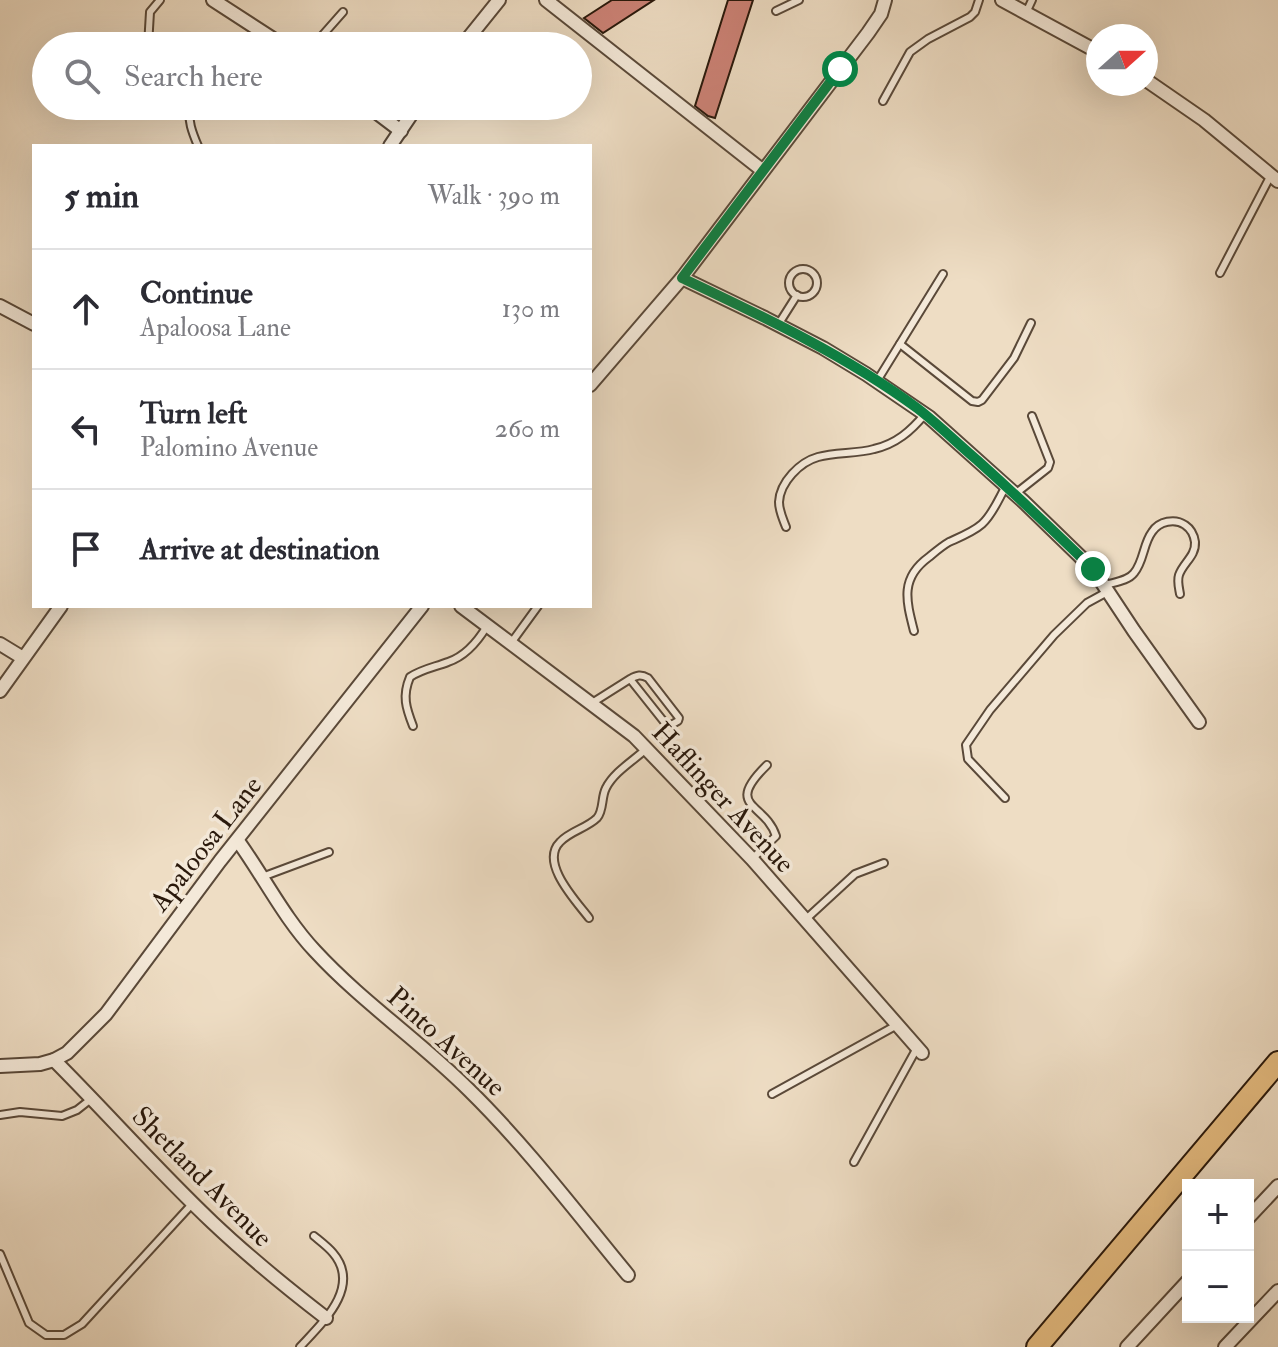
<!DOCTYPE html>
<meta charset="utf-8">
<style>
body{margin:0;font-family:"IM FELL Double Pica",serif;background:#f2f2f3;color:#2b2b33}
.controls{position:absolute;right:24px;bottom:24px;display:grid;overflow:hidden;border-radius:0px;box-shadow:0 8px 32px #0002}
.controls button{width:72px;height:72px;display:grid;place-items:center;padding:0;border:0;border-bottom:2px solid #e1e1e2;background:#fff;color:#2b2b33;font:40px sans-serif}
.compass{position:absolute;left:1086px;top:24px;width:72px;height:72px;border-radius:50%;background:#fff;box-shadow:0 8px 32px #0002;rotate:69deg}
.stop{position:absolute;width:24px;height:24px;margin:-18px;border:6px solid #0b8043;border-radius:50%;background:#fff}
.stop.end{background:#0b8043;border-color:#fff;box-shadow:0 2px 8px #0008}
.list{margin:0;padding:0;list-style:none}
h2{display:flex;justify-content:space-between;align-items:center;height:104px;margin:0;padding:0 32px;font-size:34px}
h2 small{font-size:26px;font-weight:400;color:#7c7c81}
.list li{display:grid;grid-template-columns:52px 1fr auto;gap:24px;align-items:center;box-sizing:border-box;height:120px;padding:0 32px;border-top:2px solid #e1e1e2}
.list b{display:block;font-size:30px;white-space:nowrap}
.list p{margin:0;font-size:26px;white-space:nowrap;color:#7c7c81}
.list em{font-size:26px;font-style:normal;color:#7c7c81}
.icon{flex:none;width:44px;height:44px;fill:none;stroke:currentColor;stroke-width:2;stroke-linecap:round;stroke-linejoin:round}
.map{position:relative;flex:none;width:1278px;height:1347px;overflow:hidden}
.search{position:absolute;background:#fff;box-shadow:0 8px 32px #0002;left:32px;top:32px;width:560px;height:88px;display:flex;align-items:center;gap:20px;box-sizing:border-box;padding:0 28px;border-radius:44px;color:#7c7c81;font-size:30px}
.panel{position:absolute;background:#fff;box-shadow:0 8px 32px #0002;left:32px;top:144px;width:560px;height:464px;border-radius:0px}
.map>svg:first-child{display:block}
.building{fill:#cc8276;stroke:#29180b;stroke-width:2}
.lines{fill:none;stroke-linecap:round;stroke-linejoin:round}
.lane-casing{stroke:#5a4939;stroke-width:10}
.street-casing{stroke:#5a4939;stroke-width:16}
.primary-casing{stroke:#29180b;stroke-width:24}
.lane{stroke:#f4e9d9;stroke-width:6}
.street{stroke:#f4e9d9;stroke-width:12}
.primary{stroke:#e7be82;stroke-width:20}
.route{stroke:#0b8043;stroke-width:10}
.labels{text-anchor:middle;stroke-width:7;stroke-linejoin:round;paint-order:stroke}
.street-label{font-size:28px;fill:#29180b;stroke:#f4e9d9}
</style>
<div class="map">
<svg width="1278" height="1347" viewBox="0 0 1278 1347">
<rect width="100%" height="100%" fill="#eeddc4"/>
<filter id="stains"><feTurbulence type="fractalNoise" baseFrequency=".0025" numOctaves="4"/><feColorMatrix values="0 0 0 0 .2 0 0 0 0 .09 0 0 0 0 .02 0 0 0 .5 -.17"/></filter>
<radialGradient id="worn" r=".72"><stop offset=".6" stop-color="#630" stop-opacity="0"/><stop offset="1" stop-color="#630" stop-opacity=".3"/></radialGradient>
<!-- building -->
<g class="building">
<path d="M612,0H654L603,33L584,18Z"/>
<path d="M728,0H753L715,118L708,116L695,106Z"/>
</g>
<g class="lines">
<!-- lane casing -->
<g class="lane-casing">
<g id="lane">
<path d="M776,11L799,0"/>
<path d="M1026,13L1032,0"/>
<path d="M148,46L150,12L160,0"/>
<path d="M313,46L343,12"/>
<path d="M883,101L910,52L928,39L970,17L975,12L979,0"/>
<path d="M189,106C188,121 192,132 198,146"/>
<circle cx="803" cy="283" r="14"/>
<path d="M1220,273L1271,175"/>
<path d="M778,325L797,295"/>
<path d="M900,344L972,401L978,402L982,400L1014,358L1031,323"/>
<path d="M877,381L943,274"/>
<path d="M1015,494L1048,468L1050,462L1032,416"/>
<path d="M786,527C783,519 779,511 779,502C780,482 800,462 818,457C836,452 856,454 874,449C896,444 911,431 925,414"/>
<path d="M1105,585C1115,582 1128,581 1134,573C1144,561 1143,544 1152,532C1159,521 1175,518 1185,525C1191,529 1194,535 1195,542C1196,556 1183,563 1179,575C1177,581 1179,588 1180,594"/>
<path d="M914,631C906,600 900,578 929,557C935,552 942,546 949,542C960,537 973,532 982,524C993,514 999,498 1006,486"/>
<path d="M511,643L538,606"/>
<path d="M592,703L630,679C637,675 641,674 648,678L679,718L678,721L671,725L665,723L630,679"/>
<path d="M413,726C406,708 402,696 410,677C422,669 435,667 448,662C466,656 478,641 487,626"/>
<path d="M1005,798L968,759L966,745L990,710L1054,635L1087,603L1109,591"/>
<path d="M752,859L776,836C765,802 723,808 767,765"/>
<path d="M262,877L329,852"/>
<path d="M589,918C577,902 539,863 560,842C570,831 587,828 597,818C604,810 601,797 606,788C614,772 633,761 646,749"/>
<path d="M805,920L855,874L884,863"/>
<path d="M772,1094L897,1025"/>
<path d="M0,1115L20,1112L62,1116L77,1110L91,1099"/>
<path d="M854,1162L917,1048"/>
<path d="M0,1254L29,1323L46,1335H64L82,1324L193,1203"/>
<path d="M300,1347C322,1323 362,1287 333,1253C328,1247 320,1241 314,1236"/>
</g>
</g>
<!-- street casing -->
<g class="street-casing">
<g id="street">
<path d="M213,0L284,46"/>
<path d="M546,0L762,170"/>
<path d="M1002,0L1098,52"/>
<path d="M462,46L499,0"/>
<path d="M1146,80L1204,120L1278,181"/>
<path d="M368,106L401,131"/>
<path d="M390,146L417,106"/>
<path d="M682,278L765,318L823,348L866,374L929,417L1024,502L1093,569L1134,631L1199,722"/>
<path d="M0,306L34,324"/>
<path d="M590,385L682,278L868,33L881,14L885,0"/>
<path d="M461,606L634,736L752,859L922,1053"/>
<path d="M0,644L23,658"/>
<path d="M0,691L61,606"/>
<path d="M238,841C264,877 284,918 315,951C362,1002 420,1041 469,1090C527,1147 576,1212 628,1275"/>
<path d="M54,1060C108,1114 158,1171 213,1223C249,1257 287,1288 326,1318"/>
<path d="M0,1066L40,1064L54,1060L67,1053L106,1014L220,861L422,606"/>
<path d="M1248,1218L1278,1186"/>
<path d="M1127,1347L1188,1281"/>
<path d="M1225,1347L1278,1291"/>
</g>
</g>
<!-- primary casing -->
<g class="primary-casing">
<path id="primary" d="M1037,1347L1278,1062"/>
</g>
<!-- lane -->
<use href="#lane" class="lane"/>
<!-- street -->
<use href="#street" class="street"/>
<!-- primary -->
<use href="#primary" class="primary"/>
</g>
<g class="lines">
<!-- route -->
<path class="route" d="M840,69L682,278C762,316 845,355 917,408C938,424 957,443 977,460C1017,496 1055,532 1093,569"/>
</g>
<g class="labels">
<!-- street labels -->
<g class="street-label">
<text transform="translate(724 797) rotate(47)" y="10">Haflinger Avenue</text>
<text transform="translate(205 843) rotate(-52)" y="10">Apaloosa Lane</text>
<text transform="translate(447 1041) rotate(42)" y="10">Pinto Avenue</text>
<text transform="translate(203 1176) rotate(45)" y="10">Shetland Avenue</text>
</g>
</g>
<rect width="100%" height="100%" filter="url(#stains)"/>
<rect width="100%" height="100%" fill="url(#worn)"/>
</svg>
<div class="controls">
<button>+</button>
<button>−</button>
</div>
<svg class="compass" viewBox="-18 -18 36 36"><path d="M0-13l5 13h-10z" fill="#e53935"/><path d="M0 13l5-13h-10z" fill="#7c7c81"/></svg>
<div class="stop" style="left:840px;top:69px"></div>
<div class="stop end" style="left:1093px;top:569px"></div>
<div class="search"><svg class="icon" aria-label="search" viewBox="0 0 24 24"><circle cx="10" cy="10" r="6"/><path d="M15 15l6 6"/></svg>Search here</div>
<section class="panel">
<h2>5 min<small>Walk · 390 m</small></h2>
<ul class="list">
<li><svg class="icon" aria-label="ahead" viewBox="0 0 24 24"><path d="M12 20V5M6 11l6-6 6 6"/></svg><div><b>Continue</b><p>Apaloosa Lane</p></div><em>130 m</em></li>
<li><svg class="icon" aria-label="left" viewBox="0 0 24 24"><path d="M17 20v-9H6M10 6l-5 5 5 5"/></svg><div><b>Turn left</b><p>Palomino Avenue</p></div><em>260 m</em></li>
<li><svg class="icon" aria-label="arrive" viewBox="0 0 24 24"><path d="M6 21V4h12l-3 4 3 4H6"/></svg><div><b>Arrive at destination</b></div></li>
</ul>
</section>
</div>
